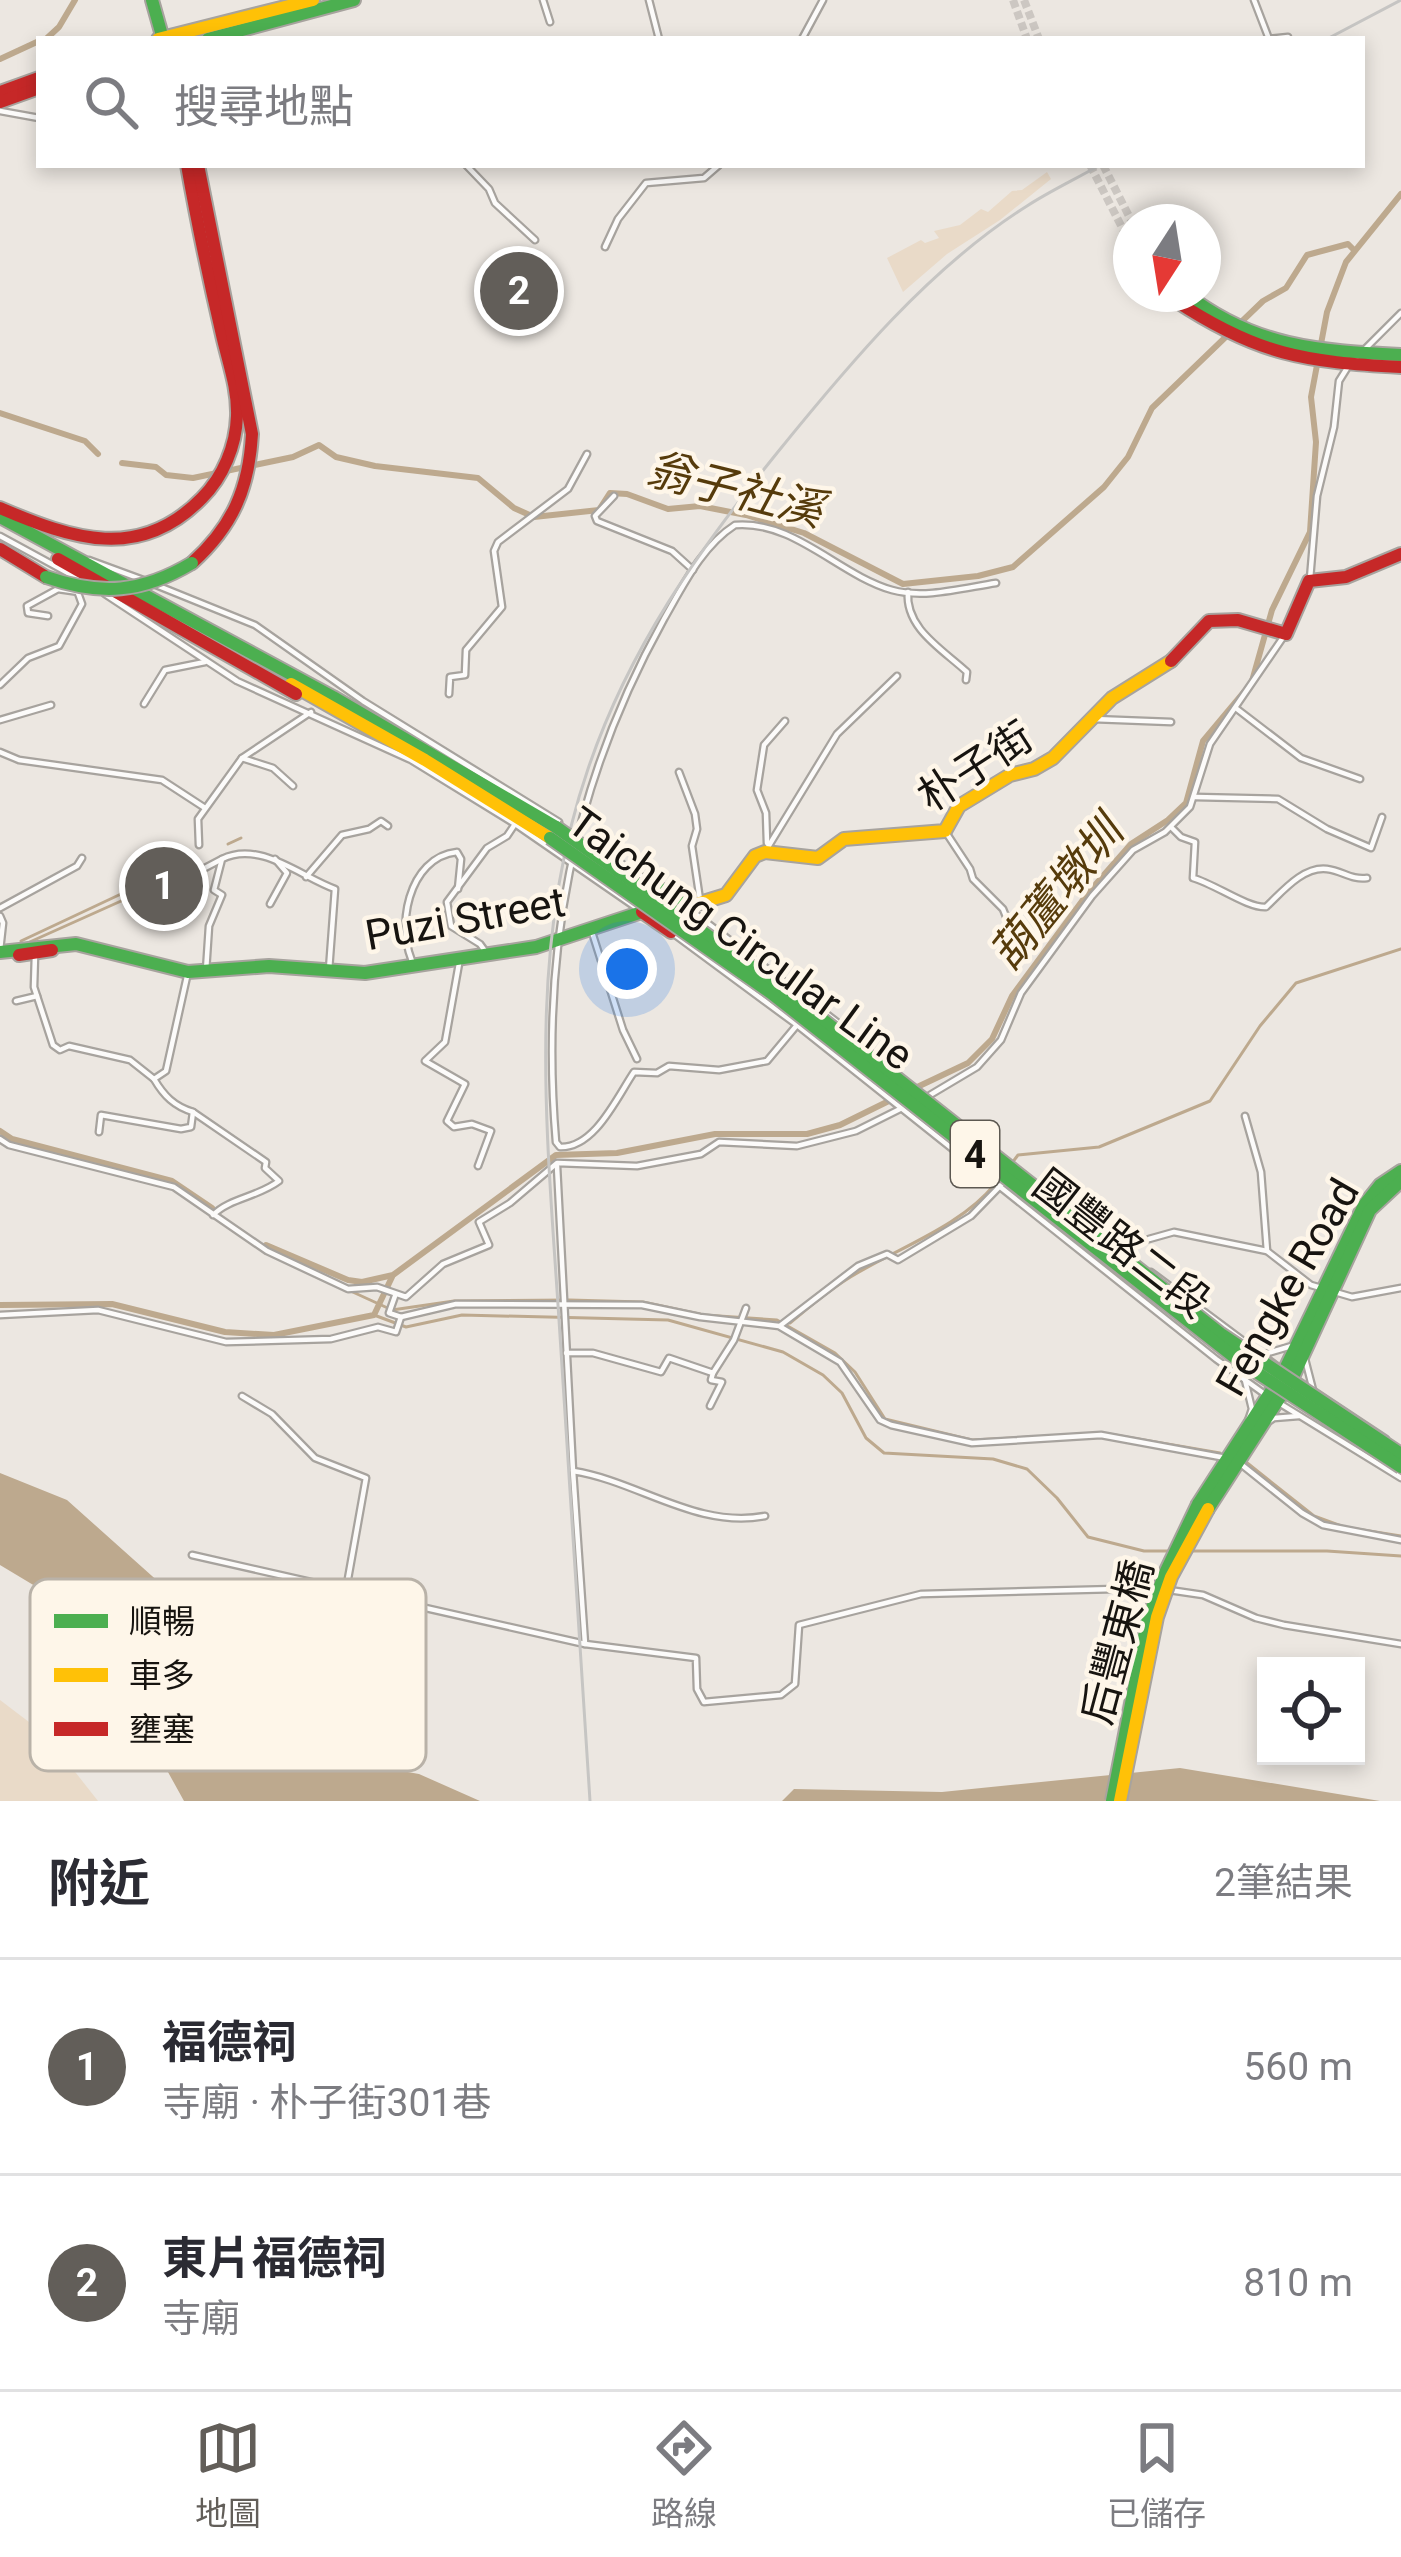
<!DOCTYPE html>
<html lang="zh-TW">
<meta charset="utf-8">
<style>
body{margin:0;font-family:Roboto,"Noto Sans TC",sans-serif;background:#f2f2f3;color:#2b2b33}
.controls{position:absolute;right:36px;bottom:36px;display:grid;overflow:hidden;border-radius:0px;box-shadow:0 6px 18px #0003}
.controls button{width:108px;height:108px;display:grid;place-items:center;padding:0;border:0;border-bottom:3px solid #e1e1e2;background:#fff;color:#2b2b33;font:60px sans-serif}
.compass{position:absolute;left:1113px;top:204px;width:108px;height:108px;border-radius:50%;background:#fff;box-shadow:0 6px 18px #0003;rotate:192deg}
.you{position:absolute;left:627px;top:969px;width:42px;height:42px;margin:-30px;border:9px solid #fff;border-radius:50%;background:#1a73e8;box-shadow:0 0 0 18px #1a73e833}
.badge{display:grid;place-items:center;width:78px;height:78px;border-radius:50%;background:#625e59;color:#fff;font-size:39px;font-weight:700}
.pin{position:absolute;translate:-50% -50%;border:6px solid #fff;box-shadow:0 3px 12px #0006}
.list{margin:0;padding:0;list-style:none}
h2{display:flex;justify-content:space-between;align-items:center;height:156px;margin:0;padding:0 48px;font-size:51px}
h2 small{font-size:39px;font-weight:400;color:#7c7c81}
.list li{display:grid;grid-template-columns:78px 1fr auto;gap:36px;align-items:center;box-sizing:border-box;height:216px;padding:0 48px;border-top:3px solid #e1e1e2}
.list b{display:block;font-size:45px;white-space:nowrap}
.list p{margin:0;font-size:39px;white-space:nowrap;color:#7c7c81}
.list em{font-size:39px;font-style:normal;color:#7c7c81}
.icon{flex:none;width:66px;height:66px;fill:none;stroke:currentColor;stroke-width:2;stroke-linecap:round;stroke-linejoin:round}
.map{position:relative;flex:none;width:1401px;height:1801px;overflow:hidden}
.search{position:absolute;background:#fff;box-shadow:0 6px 18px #0003;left:36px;right:36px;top:36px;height:132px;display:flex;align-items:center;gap:30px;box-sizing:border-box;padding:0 42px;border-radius:0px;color:#7c7c81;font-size:45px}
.sheet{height:588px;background:#fff}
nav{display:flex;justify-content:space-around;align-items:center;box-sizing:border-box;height:168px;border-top:3px solid #e1e1e2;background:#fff;font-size:33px;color:#7c7c81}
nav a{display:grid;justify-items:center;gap:6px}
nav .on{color:#625e59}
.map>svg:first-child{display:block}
.green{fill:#e9dac8}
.water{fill:#bda98e}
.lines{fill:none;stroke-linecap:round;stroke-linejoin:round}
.stream{stroke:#bda98e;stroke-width:3}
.canal{stroke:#bda98e;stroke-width:6}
.secondary-tunnel{stroke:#ccc7c2;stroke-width:8;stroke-dasharray:8 4;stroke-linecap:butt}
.street-casing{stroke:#a7a39e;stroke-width:9}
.fast-casing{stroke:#a7a39e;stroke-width:16}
.slow-casing{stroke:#a7a39e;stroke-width:16}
.jam-casing{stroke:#a7a39e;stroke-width:16}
.street{stroke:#fcfbfa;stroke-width:4.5}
.fast{stroke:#4caf50;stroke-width:12}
.slow{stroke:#ffc107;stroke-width:12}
.jam{stroke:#c62828;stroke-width:12}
.rail{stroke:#c6c5c3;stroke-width:3}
.fast-bridge-casing{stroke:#a7a39e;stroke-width:16;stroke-linecap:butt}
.slow-bridge-casing{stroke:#a7a39e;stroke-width:16;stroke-linecap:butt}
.fast-bridge{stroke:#4caf50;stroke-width:12}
.slow-bridge{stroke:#ffc107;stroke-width:12}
.labels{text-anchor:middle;stroke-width:9;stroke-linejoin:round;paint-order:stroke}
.shield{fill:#fef6e9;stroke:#5c5851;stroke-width:3}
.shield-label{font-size:39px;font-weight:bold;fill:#171410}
.street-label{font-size:42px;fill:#171410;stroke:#fef6e9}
.water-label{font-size:45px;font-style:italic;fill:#563b0b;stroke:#fef6e9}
.key{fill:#fef6e9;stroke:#b9b2a8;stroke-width:3}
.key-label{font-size:33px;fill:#171410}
</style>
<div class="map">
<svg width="1401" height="1801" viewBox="0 0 1401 1801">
<rect width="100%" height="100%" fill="#ece7e1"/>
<!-- green -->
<g class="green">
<path d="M1047,172L1051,179L1000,220L947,254L903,292L887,258L921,240L925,243L939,238L934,231L960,225L981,209L988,212L1012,191L1022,190Z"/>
<path d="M0,1700L46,1735L98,1801H0Z"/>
</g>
<!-- water -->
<g class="water">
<path d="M0,1473L67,1500L199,1618L249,1701L340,1760L419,1774L480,1801H184L80,1613L0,1565Z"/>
<path d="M1180,1768L1380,1801H782L794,1789L942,1792Z"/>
</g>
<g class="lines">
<!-- stream -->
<g class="stream">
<path d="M228,844L241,838"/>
<path d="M21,941L121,894"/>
<path d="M23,945L188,871"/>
<path d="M1012,1163L1018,1155L1099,1147L1210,1101L1260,1026L1296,983L1401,949"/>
<path d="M320,1277L392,1310L454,1301L569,1300L643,1302L704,1315L777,1320L835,1353L855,1372L885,1419L972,1440L1052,1436"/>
<path d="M374,1315L406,1327L462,1315L668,1320L783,1352L823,1375L842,1393L866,1438L884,1453L993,1459L1027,1469L1057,1498L1088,1537L1144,1551H1173"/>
<path d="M790,1323C812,1305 834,1286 859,1272C903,1246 962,1225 995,1184"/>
<path d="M1109,1434L1220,1453"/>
<path d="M1246,1462L1314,1516L1344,1527L1401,1536"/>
<path d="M1189,1551H1327L1401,1556"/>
</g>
<!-- canal -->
<g class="canal">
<path d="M46,39L59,27L75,0"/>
<path d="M0,59L39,41"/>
<path d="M0,413L85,441L98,454"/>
<path d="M122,463L156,467L166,475L193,478L293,457L319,445L336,457L375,466L478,478L514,508L534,517L599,510L610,493L627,494L668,509L700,506L746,515L804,533L903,584L978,576L1013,567L1104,487L1128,457L1152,408L1263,301L1286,288L1307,255L1348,244L1354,250"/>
<path d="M1252,681L1272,610L1310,532L1316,442L1311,397L1327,312L1346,262L1401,194"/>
<path d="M913,1089L968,1063L992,1039L1012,996L1088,893L1131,844L1168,820L1186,803L1203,741L1244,692"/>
<path d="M0,1131L12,1139L172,1181L212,1208"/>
<path d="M266,1245L348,1280L362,1282L393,1275L556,1155L617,1153L715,1134H807L840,1125L901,1095"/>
<path d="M0,1305L112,1304L225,1332L274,1335L374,1315L392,1277"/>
</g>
<!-- secondary-tunnel -->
<g class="secondary-tunnel">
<path d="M1013,0L1027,39"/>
<path d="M1024,0L1039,39"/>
<path d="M1090,165L1131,245"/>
<path d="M1103,165L1132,222"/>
</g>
<!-- street casing -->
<g class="street-casing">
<g id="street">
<path d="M543,0L550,22"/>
<path d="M649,0L659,39"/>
<path d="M1254,0L1269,39L1288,37"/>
<path d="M802,39L823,0"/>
<path d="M0,111L39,118"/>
<path d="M466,165L489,189L495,203L535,240"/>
<path d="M605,247L618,219L646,183L704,178L719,165"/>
<path d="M614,496L595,516L597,521L672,551L693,570"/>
<path d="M0,536L90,585"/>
<path d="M89,560L146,581"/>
<path d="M1310,579L1317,496L1334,427L1339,381L1349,365L1401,313"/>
<path d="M156,585L255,625L363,701L559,822"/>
<path d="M908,592C905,628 942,649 967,672L966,680"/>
<path d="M105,594L237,681L411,760L515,824L641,911"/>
<path d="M48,616L28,613L27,606L58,589L79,592"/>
<path d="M0,685L28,658L59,646L82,604L78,593"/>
<path d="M449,694L450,677L465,675L466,650L502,607L494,551L498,542L568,489L587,454"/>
<path d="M144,704L165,670L205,662"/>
<path d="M1237,709L1301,758L1360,779"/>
<path d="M1093,719L1171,722"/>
<path d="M0,720L51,705"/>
<path d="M0,752L19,760L162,780L205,808"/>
<path d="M242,758L273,768L293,786"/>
<path d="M679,772L695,814L697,829L692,846L700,900"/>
<path d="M1195,797L1278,799L1327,829L1371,848L1382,817"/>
<path d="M1171,827L1181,837L1195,842L1193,878C1215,884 1247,908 1266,907C1282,892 1303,866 1327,869C1343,871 1351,880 1367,878"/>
<path d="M945,831L970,869L973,879L1003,909L1011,929L1034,945"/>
<path d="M767,843L766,813L757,790L764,745L785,721"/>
<path d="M199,845L198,819L242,758L311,712"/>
<path d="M598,848L659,888"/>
<path d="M765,852L837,734L897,676"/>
<path d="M203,869L222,859"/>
<path d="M306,877L342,835L369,829L381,821L388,826"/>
<path d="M270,904L287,873L275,859"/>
<path d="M0,908L77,866L82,858"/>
<path d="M689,909L837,1022"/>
<path d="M0,916L3,923L0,950"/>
<path d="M591,929L623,1030L637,1059"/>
<path d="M671,932L797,1025L1216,1359L1266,1395L1401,1478"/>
<path d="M35,955L34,987L53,1045L60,1050L69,1046L130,1060L154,1079"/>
<path d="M488,955L480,944L451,926L447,902L487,848L507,836L515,824"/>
<path d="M460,958L445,1042L425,1061L465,1084L447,1121L454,1127L472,1124L491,1131L478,1166"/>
<path d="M415,967C394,929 408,857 457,852L461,859L458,889"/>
<path d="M206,971L209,926L222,895L214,890L222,859C260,840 301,877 335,889L329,970"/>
<path d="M16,1001L37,996"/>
<path d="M802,1019L767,1061L719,1070L669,1066L657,1073L634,1072C617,1097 595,1148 560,1147L556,1142C540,954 572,785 664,619C683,586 702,546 735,525C794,520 839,575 892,590C924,599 963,588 996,583"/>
<path d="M930,1095L977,1067L1001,1040L1021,993L1092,896L1133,850L1165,832L1190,807L1210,744L1284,636"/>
<path d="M193,1112L266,1162L265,1168L279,1181C258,1197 230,1198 213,1215"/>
<path d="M1245,1116L1261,1172L1267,1251"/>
<path d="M99,1132L101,1115L181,1129L191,1127L193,1112C174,1106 164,1096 154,1079L166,1071L188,972"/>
<path d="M0,1139L9,1145L174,1187L267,1251L348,1289L377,1287L406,1297L443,1264L489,1245L479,1222L510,1203L557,1163L637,1166L701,1154L719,1142L797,1146L856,1131L900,1109"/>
<path d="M557,1166L573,1471"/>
<path d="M1149,1239L1174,1232L1267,1251L1311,1285L1352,1297L1401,1288"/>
<path d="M1151,1272L1281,1369"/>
<path d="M395,1296L389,1313L401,1317L456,1304L642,1305L700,1317L779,1326L840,1362L880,1420L891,1425L972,1443L1101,1435L1226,1458L1237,1461L1302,1513L1323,1525L1401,1540"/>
<path d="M0,1315L98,1310L226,1342L331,1339L378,1327L396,1332L401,1317"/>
<path d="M781,1325L858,1266L887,1254L898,1260L971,1216L1006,1180"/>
<path d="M566,1353H593L661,1372L669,1358L713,1373L734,1340L746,1308"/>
<path d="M1261,1355L1295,1345"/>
<path d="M1304,1355L1313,1390"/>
<path d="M1291,1376L1386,1439"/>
<path d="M1245,1380L1252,1409L1248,1421"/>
<path d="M242,1396L272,1414L315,1458L366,1478L346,1590L585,1644L696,1658L697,1689L704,1702L781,1695L795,1684L799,1625L921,1594L1157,1588"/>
<path d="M710,1406L722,1382L711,1380L713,1373"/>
<path d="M1265,1424L1274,1418L1299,1416"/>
<path d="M192,1555L346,1590"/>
<path d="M1169,1590L1203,1595L1256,1618L1284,1625L1401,1644"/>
<path d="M585,1644L573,1471C638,1481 696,1529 765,1516"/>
</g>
</g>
<!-- fast casing -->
<g class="fast-casing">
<g id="fast">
<path d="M152,0L163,39"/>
<path d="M208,39L354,0"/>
<path d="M1186,294C1255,347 1317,351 1401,355"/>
<path d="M0,517L333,697L556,827"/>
<path d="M652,898L659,888L687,907"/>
<path d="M0,952L76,944L188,972L269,966L365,973L536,947L642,912"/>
<path d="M1198,1504L1284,1371L1364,1205L1380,1185L1401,1171"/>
<path d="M1208,1509L1293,1377L1370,1210L1401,1181"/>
</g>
</g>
<!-- slow casing -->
<g class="slow-casing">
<g id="slow">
<path d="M158,39L313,0"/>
<path d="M291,684L425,760L550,838"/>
<path d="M687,907L726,895L755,856L765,852L818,858L844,839L945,831L959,806L1010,775L1034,769L1053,758L1112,698L1171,661"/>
</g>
</g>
<!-- jam casing -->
<g class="jam-casing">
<g id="jam">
<path d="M0,92L39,78"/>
<path d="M0,102L39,88"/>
<path d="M1176,301C1258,355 1305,362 1401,367"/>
<path d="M0,508C72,539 140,562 202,498C223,477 236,446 237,416C238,388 228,362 222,335C209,279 197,222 187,165"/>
<path d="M0,549L46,577"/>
<path d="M58,559L296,694"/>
<path d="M192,563C233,526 249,488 252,434L198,165"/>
<path d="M1171,661L1209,621L1238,620L1286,634L1309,581L1346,577L1401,554"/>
<path d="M642,912L671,932L676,924"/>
<path d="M19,955L52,950"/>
</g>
</g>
<!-- street -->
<use href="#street" class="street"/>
<!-- fast -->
<use href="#fast" class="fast"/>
<!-- slow -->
<use href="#slow" class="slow"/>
<!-- jam -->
<use href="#jam" class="jam"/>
<!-- rail -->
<g class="rail">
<path d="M1327,39L1401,0"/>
<path d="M590,1801C580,1641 569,1480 559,1320C547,1133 526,949 588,769C629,648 698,551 777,453C849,364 930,267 1027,206C1050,191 1076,179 1100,165"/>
</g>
<!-- fast-bridge casing -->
<g class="fast-bridge-casing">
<g id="fast-bridge">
<path d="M46,577C101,596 142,593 192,563"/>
<path d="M556,827L798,1000L1221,1334L1401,1454"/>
<path d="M550,838L771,993L1238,1360L1401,1467"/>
<path d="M1112,1801L1147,1622L1164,1575L1198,1504"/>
</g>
</g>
<!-- slow-bridge casing -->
<g class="slow-bridge-casing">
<path id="slow-bridge" d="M1120,1801L1157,1617L1171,1577L1208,1509"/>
</g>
<!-- fast-bridge -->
<use href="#fast-bridge" class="fast-bridge"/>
<!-- slow-bridge -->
<use href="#slow-bridge" class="slow-bridge"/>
</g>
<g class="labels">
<!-- shield labels -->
<rect class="shield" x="951" y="1121" width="48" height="66" rx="9"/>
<g class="shield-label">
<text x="975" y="1168">4</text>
</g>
<!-- street labels -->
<g class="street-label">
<text transform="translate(975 766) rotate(-33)" y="15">朴子街</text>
<text transform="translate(465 918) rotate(-10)" y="15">Puzi Street</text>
<text transform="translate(741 938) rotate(36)" y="15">Taichung Circular Line</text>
<text transform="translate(1122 1243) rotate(38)" y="15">國豐路二段</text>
<text transform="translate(1287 1287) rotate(-60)" y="15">Fengke Road</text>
<text transform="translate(1117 1642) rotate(-75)" y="15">后豐東橋</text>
</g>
<!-- water labels -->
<g class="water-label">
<text transform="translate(735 489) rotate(14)" y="16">翁子社溪</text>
<text transform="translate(1056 893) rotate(-51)" y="16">葫蘆墩圳</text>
</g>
</g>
<!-- legend -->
<rect x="30" y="1579" width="396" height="192" rx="18" class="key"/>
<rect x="54" y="1614" width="54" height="14" fill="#4caf50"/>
<rect x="54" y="1668" width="54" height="14" fill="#ffc107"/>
<rect x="54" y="1722" width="54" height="14" fill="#c62828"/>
<g class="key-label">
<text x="129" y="1633">順暢</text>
<text x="129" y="1687">車多</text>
<text x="129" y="1741">壅塞</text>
</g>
</svg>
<div class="controls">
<button><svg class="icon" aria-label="locate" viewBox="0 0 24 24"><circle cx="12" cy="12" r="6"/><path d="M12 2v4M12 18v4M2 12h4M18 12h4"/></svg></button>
</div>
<svg class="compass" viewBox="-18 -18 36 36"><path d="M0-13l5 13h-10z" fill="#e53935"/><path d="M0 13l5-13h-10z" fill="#7c7c81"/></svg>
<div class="you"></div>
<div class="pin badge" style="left:164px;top:886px">1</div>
<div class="pin badge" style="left:519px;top:291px">2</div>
<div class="search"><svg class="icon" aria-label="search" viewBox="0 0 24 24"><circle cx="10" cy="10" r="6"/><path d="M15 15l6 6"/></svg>搜尋地點</div>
</div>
<section class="sheet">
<h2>附近<small>2筆結果</small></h2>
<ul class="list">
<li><span class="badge">1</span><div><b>福德祠</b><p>寺廟 · 朴子街301巷</p></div><em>560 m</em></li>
<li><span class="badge">2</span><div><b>東片福德祠</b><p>寺廟</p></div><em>810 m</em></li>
</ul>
</section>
<nav>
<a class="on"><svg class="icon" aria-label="map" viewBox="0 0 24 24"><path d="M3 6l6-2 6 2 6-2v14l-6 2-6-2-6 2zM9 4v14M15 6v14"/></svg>地圖</a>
<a><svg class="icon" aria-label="directions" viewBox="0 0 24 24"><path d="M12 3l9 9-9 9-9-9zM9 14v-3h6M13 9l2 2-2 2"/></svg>路線</a>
<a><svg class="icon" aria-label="saved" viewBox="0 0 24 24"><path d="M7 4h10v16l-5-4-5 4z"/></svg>已儲存</a>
</nav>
